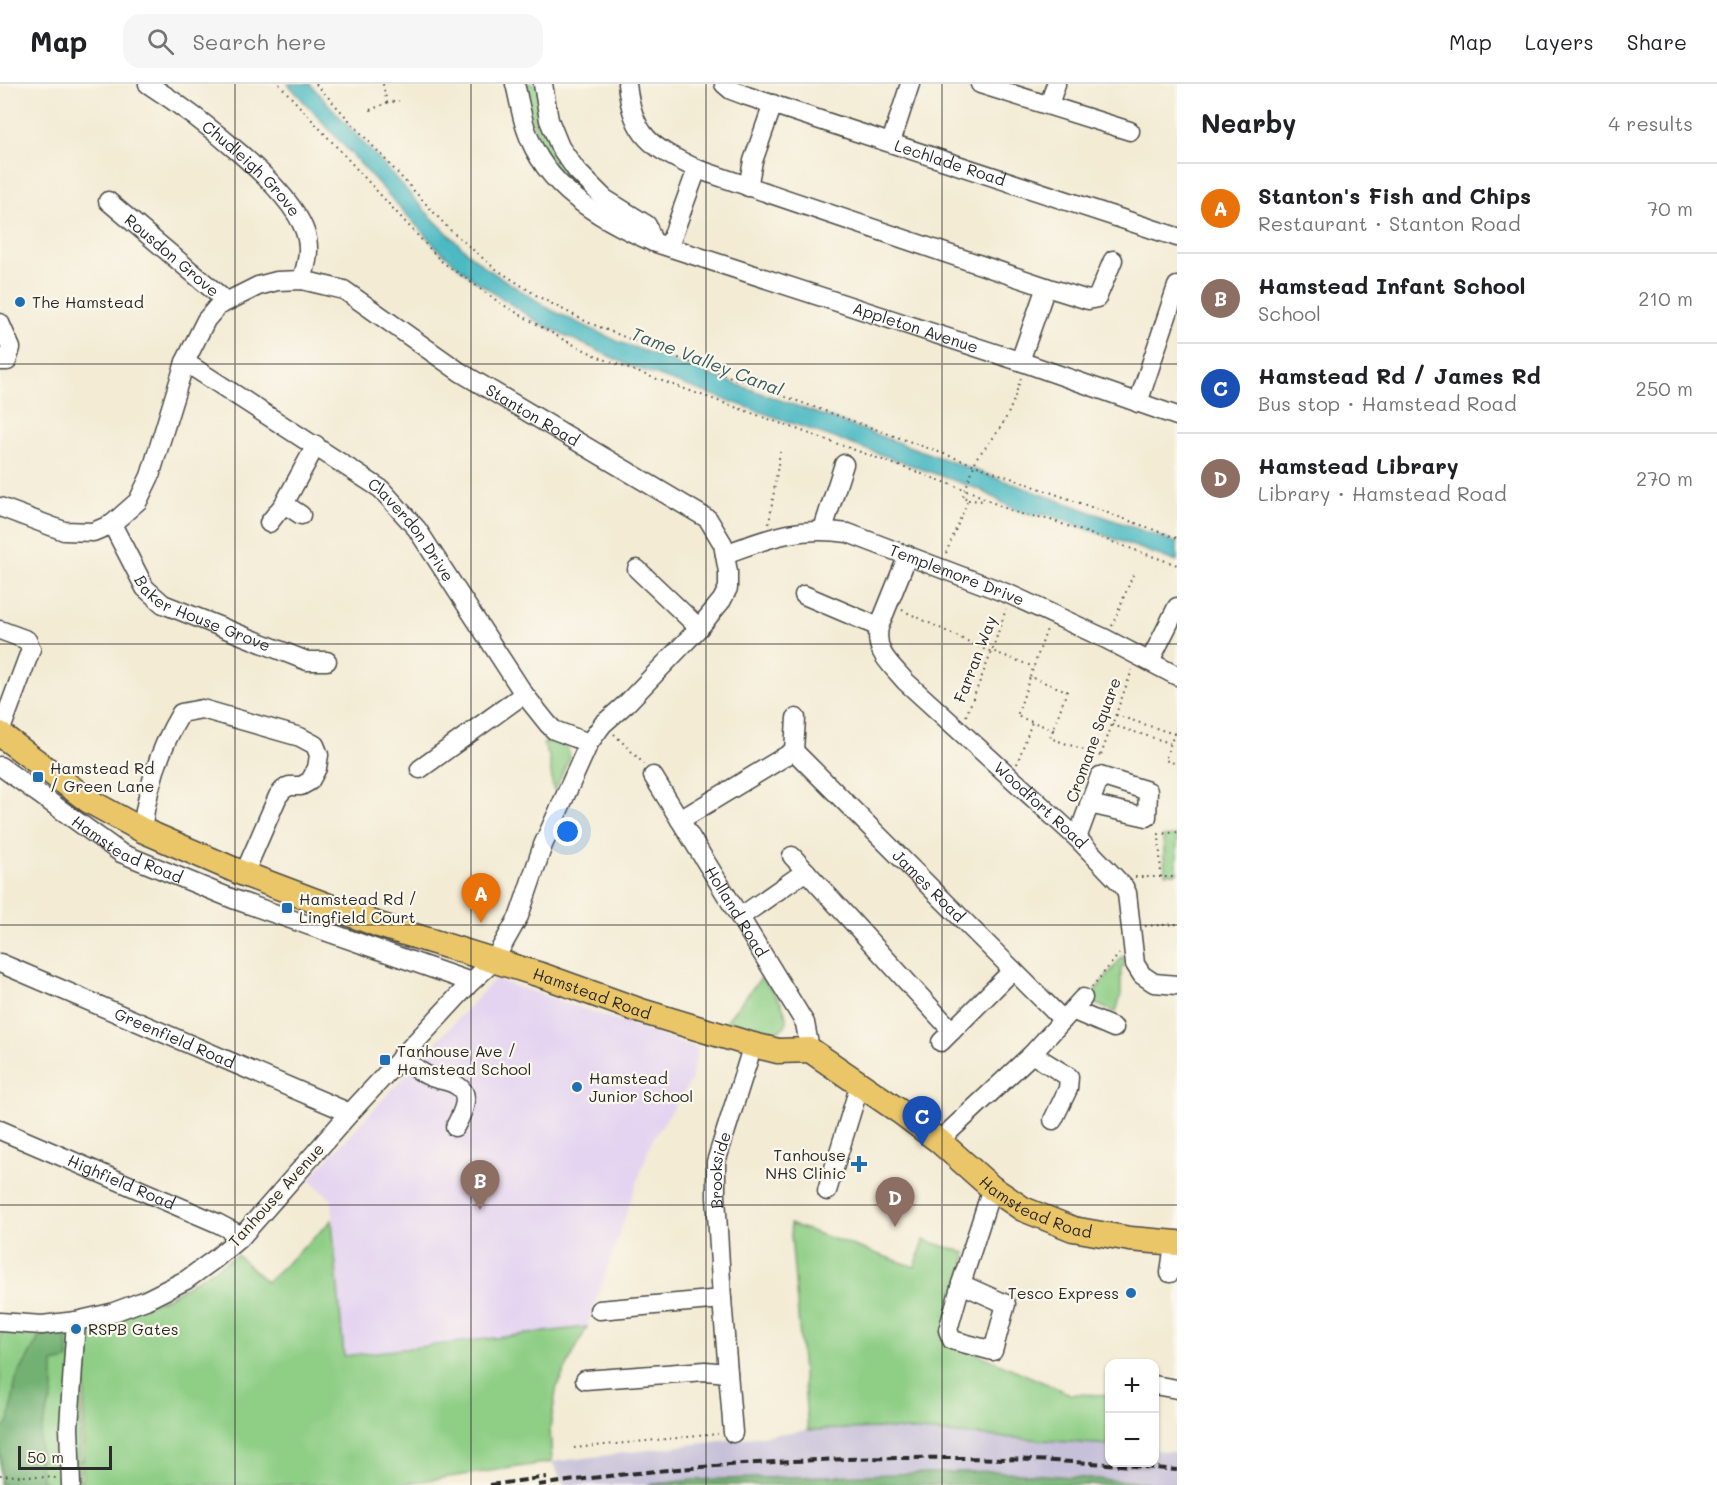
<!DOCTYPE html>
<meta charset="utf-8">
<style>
body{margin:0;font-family:Mali,sans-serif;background:#f6f6f6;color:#202124}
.controls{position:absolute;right:18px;bottom:18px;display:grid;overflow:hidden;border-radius:12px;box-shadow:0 2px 4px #0004}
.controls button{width:54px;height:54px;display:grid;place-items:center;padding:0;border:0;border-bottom:2px solid #e0e0e0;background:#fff;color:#202124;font:30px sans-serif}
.scale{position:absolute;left:18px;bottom:15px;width:94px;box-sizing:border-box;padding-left:6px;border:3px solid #2b2b2b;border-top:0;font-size:16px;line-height:21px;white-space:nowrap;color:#2b2b2b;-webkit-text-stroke:4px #fbf7ec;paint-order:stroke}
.you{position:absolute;left:568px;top:748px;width:21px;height:21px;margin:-15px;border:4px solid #fff;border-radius:50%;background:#1a73e8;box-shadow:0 0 0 9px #1a73e833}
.badge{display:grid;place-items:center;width:39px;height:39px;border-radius:50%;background:#ea580c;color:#fff;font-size:20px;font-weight:700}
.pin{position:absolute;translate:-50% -50px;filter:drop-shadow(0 2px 3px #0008)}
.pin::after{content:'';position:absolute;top:32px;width:21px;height:18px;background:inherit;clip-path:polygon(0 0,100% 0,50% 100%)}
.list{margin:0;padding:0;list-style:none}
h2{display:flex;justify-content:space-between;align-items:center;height:78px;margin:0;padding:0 24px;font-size:26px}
h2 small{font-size:20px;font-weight:400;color:#757577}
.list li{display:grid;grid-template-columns:39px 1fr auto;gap:18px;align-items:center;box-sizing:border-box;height:90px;padding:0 24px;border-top:2px solid #e0e0e0}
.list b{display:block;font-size:22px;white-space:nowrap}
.list p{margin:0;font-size:20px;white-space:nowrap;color:#757577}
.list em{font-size:20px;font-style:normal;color:#757577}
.icon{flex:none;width:33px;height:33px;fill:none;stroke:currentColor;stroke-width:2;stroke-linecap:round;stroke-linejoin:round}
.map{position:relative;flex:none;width:1177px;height:1401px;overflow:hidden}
header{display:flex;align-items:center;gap:36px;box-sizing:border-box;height:84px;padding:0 30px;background:#fff;border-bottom:2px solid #e0e0e0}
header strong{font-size:28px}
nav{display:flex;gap:33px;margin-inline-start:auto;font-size:21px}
.search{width:420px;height:54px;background:#f6f6f6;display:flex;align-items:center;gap:15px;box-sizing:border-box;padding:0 21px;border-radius:18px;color:#757577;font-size:22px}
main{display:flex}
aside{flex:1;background:#fff}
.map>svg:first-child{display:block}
.built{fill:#e4d3f1}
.industrial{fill:#c6c0d9}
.green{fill:#8ece85;stroke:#5c7c58;stroke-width:1.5}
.forest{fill:#72b172;stroke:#4e6e4e;stroke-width:1.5}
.water{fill:#4cbac3;stroke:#3c7277;stroke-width:1.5}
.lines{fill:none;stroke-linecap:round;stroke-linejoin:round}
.minor-casing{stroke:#494844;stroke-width:21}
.major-casing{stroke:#494844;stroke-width:27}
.path{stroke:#494844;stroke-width:2;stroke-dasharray:1.5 4.5;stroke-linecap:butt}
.minor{stroke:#fff;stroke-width:18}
.major{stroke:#ebc669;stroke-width:24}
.rail{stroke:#2b2b2b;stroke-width:4;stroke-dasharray:9 4.5;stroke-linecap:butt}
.path-bridge{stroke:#494844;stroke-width:2;stroke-dasharray:1.5 4.5;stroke-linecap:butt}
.grid{fill:none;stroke:#2b2b2b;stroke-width:1.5;stroke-opacity:0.55}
.poi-dot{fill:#1f6fb2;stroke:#fbf7ec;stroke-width:2}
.labels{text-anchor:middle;stroke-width:4.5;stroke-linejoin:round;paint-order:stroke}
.street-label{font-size:16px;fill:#2b2b2b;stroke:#fbf7ec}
.poi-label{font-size:16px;fill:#2b2b2b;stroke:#fbf7ec;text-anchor:start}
.water-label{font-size:18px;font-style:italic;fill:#375d60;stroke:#fbf7ec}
</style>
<header>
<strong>Map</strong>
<div class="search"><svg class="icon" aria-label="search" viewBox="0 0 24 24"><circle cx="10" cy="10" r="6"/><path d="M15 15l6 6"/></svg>Search here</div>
<nav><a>Map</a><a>Layers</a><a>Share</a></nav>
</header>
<main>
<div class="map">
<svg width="1177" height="1401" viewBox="0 0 1177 1401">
<rect width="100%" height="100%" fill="#fbf7ec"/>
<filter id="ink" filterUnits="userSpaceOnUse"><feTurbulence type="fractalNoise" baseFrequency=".0167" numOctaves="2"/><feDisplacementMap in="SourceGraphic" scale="12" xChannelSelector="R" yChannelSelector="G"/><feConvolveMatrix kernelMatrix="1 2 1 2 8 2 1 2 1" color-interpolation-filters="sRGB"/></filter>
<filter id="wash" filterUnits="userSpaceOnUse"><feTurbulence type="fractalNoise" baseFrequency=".008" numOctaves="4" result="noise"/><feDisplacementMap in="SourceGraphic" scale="24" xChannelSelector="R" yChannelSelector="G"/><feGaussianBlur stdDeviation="1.35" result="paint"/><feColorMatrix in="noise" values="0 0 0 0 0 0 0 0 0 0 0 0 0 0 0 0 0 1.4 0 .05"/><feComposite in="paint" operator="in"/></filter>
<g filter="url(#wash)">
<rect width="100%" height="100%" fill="#f3ebd4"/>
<!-- built -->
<path class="built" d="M495,895L697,964L691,997L651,1058L587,1243L344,1272L332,1116L309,1095Z"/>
<!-- industrial -->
<path class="industrial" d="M879,1344L1109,1361L1110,1378H1154L1155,1366L1177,1368V1400L993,1387L693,1396L646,1401H564L552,1378L808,1346Z"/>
<!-- green -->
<g class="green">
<path d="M521,0H539L562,74L638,140L578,108L553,81L538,56Z"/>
<path d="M552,656L567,662L570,673L555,706L553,705L549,672L543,660Z"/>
<path d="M1177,752V789H1165L1163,753Z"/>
<path d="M1123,872L1125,882L1121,884V910L1116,929L1094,919L1088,928L1081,924Z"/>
<path d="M761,894C771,906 791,924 785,942C769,957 745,943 727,936Z"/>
<path d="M332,1136L344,1272L587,1243L557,1302L550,1344L552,1378L394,1401H82L87,1243L167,1214L237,1171L267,1198Z"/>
<path d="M790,1140L915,1183L924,1156L966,1169L948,1257L1070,1310L1109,1311V1361L879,1344L808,1346Z"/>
<path d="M0,1244L40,1252L67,1245H81L83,1284L79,1401H0Z"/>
</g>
<!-- forest -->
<g class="forest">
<path d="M67,1245L68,1276L53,1279V1310L40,1350L39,1375L42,1395L52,1401H0V1347L9,1338L16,1295L40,1252Z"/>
<path d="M993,1387L1177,1401H646L693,1396Z"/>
</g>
<!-- water -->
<path class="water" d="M288,0H310L430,132L467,168L486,184L551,226L619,258L1177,459V478L1049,431C1018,432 1006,420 981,406L628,281L541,240L474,196L436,163Z"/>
</g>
<g filter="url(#ink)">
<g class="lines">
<!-- minor casing -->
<g class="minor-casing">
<g id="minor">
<path id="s1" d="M148,0C190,27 298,106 307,155C310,169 306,182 302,196"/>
<path id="s2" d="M515,0C519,15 521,31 526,45C545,104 600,135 653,158L1025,279L1177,332"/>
<path d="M543,0L549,36L560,63L577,87L605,115L647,141L653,158"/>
<path d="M627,0C633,54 652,63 697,85L1046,203L1020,277"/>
<path id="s3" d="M724,0L731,6L747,12L1177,153"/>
<path d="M980,0L1130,47"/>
<path d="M1049,21L1056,0"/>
<path d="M891,58L910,0"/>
<path d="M748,103L753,77L773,20"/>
<path id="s4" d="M108,117L226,217"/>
<path d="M669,162L697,85"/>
<path d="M1046,203L1088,216L1097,214L1113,176"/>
<path d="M0,239L11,264L7,277H0"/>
<path id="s5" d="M185,278L381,405L417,445L524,610L548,640L554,646L589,659"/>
<path d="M1138,319L1177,202"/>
<path d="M284,420L301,431"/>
<path id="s6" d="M0,423L64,447L93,448L112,440L138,417L150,392L185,278L206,236L218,222L258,202L277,197L302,196L344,206L460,288L708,435L723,460L728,488V504L722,516L699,544L627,619L603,640L589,659L543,761L519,832L493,878L471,898L350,1029L242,1152L215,1175L186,1196L146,1216L111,1229L76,1237L42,1241L0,1238"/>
<path d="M269,439L284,420L316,361"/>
<path id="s7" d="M112,440L145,504L163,520L307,577H327"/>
<path d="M823,445L844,380"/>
<path id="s8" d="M725,470C771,453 799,442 848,449L1011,511L1106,555L1177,592"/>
<path id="s9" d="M908,471L879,543C874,568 890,579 905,597L1077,754L1124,803L1127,809L1135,880L1142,891L1154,899L1177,901"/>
<path d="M637,485L699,544"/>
<path d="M804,511L879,543"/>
<path d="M0,546L27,556L31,565L0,648"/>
<path d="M1150,577L1177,523"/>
<path d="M794,667L796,634"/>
<path id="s10" d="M0,682L121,769L233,815L471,898"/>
<path d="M420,685L524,610"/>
<path id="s11" d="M653,692L805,939L810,966"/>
<path id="s12" d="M680,736L794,667L1063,936"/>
<path d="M142,746C147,706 160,664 181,629L202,625L300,653L315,661L319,671L317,684L310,697L301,702H289L283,706L278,712L244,790"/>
<path d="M1077,754L1100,692L1148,707L1147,733L1089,720"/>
<path d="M792,772L952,947"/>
<path d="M743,831L806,787"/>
<path id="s13" d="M0,879L350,1029"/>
<path d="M1072,926L1114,944"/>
<path d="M941,958L1013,886"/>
<path d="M1032,970L1069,993L1068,1005L1053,1036"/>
<path d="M401,972C410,979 418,988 429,992C437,996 448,996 456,1001C473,1010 462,1030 455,1043"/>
<path id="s14" d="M0,1046L217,1139L242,1152"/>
<path d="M939,1057L1032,970L1083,914"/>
<path d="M827,1107L860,1000"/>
<path d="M1170,1189L1174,1159"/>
<path d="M961,1200L1006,1220L993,1267L952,1256L948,1246Z"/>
<path d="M961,1200L992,1104"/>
<path d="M599,1226L722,1215"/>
<path d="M585,1296L705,1287L728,1289"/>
<path d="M1154,1301L1177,1305"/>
<path id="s15" d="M733,1349L722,1215L716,1112V1078L753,961"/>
<path d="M71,1401L69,1343L76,1237"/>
</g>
</g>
<!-- major casing -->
<g class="major-casing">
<g id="major">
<path id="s16" d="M0,650L89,717L142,746L244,790L379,841L544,892L641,927L753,961L778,967L810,966L899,1027L939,1057L992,1104L1023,1125L1073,1145L1130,1155L1177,1159"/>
</g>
</g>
<!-- path -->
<g class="path">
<path d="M279,0L441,177L500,219L562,255L601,274L640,289L972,408C997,421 1020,433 1048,435L1177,481"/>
<path d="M316,0L449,145L493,183L539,213L587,238L667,270L1177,454"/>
<path d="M383,0L387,19"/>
<path d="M370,26L387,19L399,17"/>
<path d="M977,373C1003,344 1010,331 1021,293"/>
<path d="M968,416L986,417"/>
<path d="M769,440L780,368"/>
<path d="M946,469L968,416L963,412"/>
<path d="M902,526L988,567H992L1034,583"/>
<path d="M1112,542L1133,491"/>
<path d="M1030,593L1047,545"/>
<path d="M1116,631L1174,650L1165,676L1177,680"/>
<path d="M966,632L992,567L1006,525"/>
<path d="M1112,641L1170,659"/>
<path d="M1054,646L1017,632L1030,593L1067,607L1050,654L1101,672"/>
<path d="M614,650L644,680"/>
<path d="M1174,650L1177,642"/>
<path d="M1101,671L1132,586"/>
<path d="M1017,680L1032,638"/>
<path d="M1135,793H1177"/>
<path d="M1161,793L1159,750L1177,748"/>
<path d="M1145,842L1177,840"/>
<path d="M1092,903L1119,870"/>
<path d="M574,1364L718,1350"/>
<path d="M0,1391L57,1394"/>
</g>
<!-- minor -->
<use href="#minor" class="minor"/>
<!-- major -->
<use href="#major" class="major"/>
<!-- rail -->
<g class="rail">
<path d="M490,1401L547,1393"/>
<path d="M538,1401C748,1372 965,1365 1177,1386"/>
</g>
<!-- path-bridge -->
<path class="path-bridge" d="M963,412L977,373"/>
</g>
</g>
<!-- grid -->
<path class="grid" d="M235,0V1401M471,0V1401M706,0V1401M942,0V1401M0,280H1177M0,560H1177M0,841H1177M0,1121H1177"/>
<!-- markers -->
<g class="poi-dot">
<circle cx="20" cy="218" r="6"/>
<rect x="32" y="687" width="12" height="12" rx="3"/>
<rect x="281" y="818" width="12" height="12" rx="3"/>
<rect x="379" y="970" width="12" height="12" rx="3"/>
<circle cx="577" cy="1003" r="6"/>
<path d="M856 1071h6v6h6v6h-6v6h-6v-6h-6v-6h6z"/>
<circle cx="1131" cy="1209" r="6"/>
<circle cx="76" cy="1245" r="6"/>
</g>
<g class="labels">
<!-- street labels -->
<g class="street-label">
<text dy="6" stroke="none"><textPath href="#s3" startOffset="240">Lechlade Road</textPath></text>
<text dy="6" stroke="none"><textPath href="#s1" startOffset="134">Chudleigh Grove</textPath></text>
<text dy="6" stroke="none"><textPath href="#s4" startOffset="84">Rousdon Grove</textPath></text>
<text dy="6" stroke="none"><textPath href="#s2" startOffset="498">Appleton Avenue</textPath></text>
<text dy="6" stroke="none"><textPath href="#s6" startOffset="724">Stanton Road</textPath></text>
<text dy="6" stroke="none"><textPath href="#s5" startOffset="284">Claverdon Drive</textPath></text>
<text dy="6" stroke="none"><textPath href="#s8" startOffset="243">Templemore Drive</textPath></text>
<text dy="6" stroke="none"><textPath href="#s7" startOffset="135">Baker House Grove</textPath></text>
<text transform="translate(975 575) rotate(-69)" y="6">Farran Way</text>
<text transform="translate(1093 656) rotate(-70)" y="6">Cromane Square</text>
<text dy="6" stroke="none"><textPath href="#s9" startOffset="324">Woodfort Road</textPath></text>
<text dy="6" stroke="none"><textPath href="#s10" startOffset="153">Hamstead Road</textPath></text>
<text dy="6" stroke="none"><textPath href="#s12" startOffset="324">James Road</textPath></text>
<text dy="6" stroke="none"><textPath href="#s11" startOffset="159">Holland Road</textPath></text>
<text dy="6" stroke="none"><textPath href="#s16" startOffset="651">Hamstead Road</textPath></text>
<text dy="6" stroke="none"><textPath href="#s13" startOffset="190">Greenfield Road</textPath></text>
<text dy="6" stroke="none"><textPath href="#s15" startOffset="264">Brookside</textPath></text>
<text dy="6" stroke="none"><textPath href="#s14" startOffset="132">Highfield Road</textPath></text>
<text transform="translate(276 1111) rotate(-48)" y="6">Tanhouse Avenue</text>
<text dy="6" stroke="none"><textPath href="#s16" startOffset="1155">Hamstead Road</textPath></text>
</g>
<!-- poi labels -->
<g class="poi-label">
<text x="32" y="224">The Hamstead</text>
<text x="50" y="690">Hamstead Rd<tspan x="50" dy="18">/ Green Lane</tspan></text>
<text x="299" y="821">Hamstead Rd /<tspan x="299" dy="18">Lingfield Court</tspan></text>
<text x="397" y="973">Tanhouse Ave /<tspan x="397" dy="18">Hamstead School</tspan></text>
<text x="589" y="1000">Hamstead<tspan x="589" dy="18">Junior School</tspan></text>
<text x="846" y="1077" text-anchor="end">Tanhouse<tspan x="846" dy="18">NHS Clinic</tspan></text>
<text x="1119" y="1215" text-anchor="end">Tesco Express</text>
<text x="88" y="1251">RSPB Gates</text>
</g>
<!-- water labels -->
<g class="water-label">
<text transform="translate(707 278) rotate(21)" y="6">Tame Valley Canal</text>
</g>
</g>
</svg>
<div class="controls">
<button>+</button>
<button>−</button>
</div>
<div class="scale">50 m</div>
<div class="you"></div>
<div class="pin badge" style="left:481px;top:839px;background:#e8710a">A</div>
<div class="pin badge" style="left:480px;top:1126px;background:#8d6e63">B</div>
<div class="pin badge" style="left:922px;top:1062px;background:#1a4fb4">C</div>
<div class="pin badge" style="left:895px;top:1143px;background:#8d6e63">D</div>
</div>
<aside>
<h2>Nearby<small>4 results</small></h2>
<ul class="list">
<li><span class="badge" style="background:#e8710a">A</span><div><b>Stanton's Fish and Chips</b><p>Restaurant · Stanton Road</p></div><em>70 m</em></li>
<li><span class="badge" style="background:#8d6e63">B</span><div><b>Hamstead Infant School</b><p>School</p></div><em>210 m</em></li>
<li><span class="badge" style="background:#1a4fb4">C</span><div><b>Hamstead Rd / James Rd</b><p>Bus stop · Hamstead Road</p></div><em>250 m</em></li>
<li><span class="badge" style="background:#8d6e63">D</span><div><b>Hamstead Library</b><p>Library · Hamstead Road</p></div><em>270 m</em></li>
</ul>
</aside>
</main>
